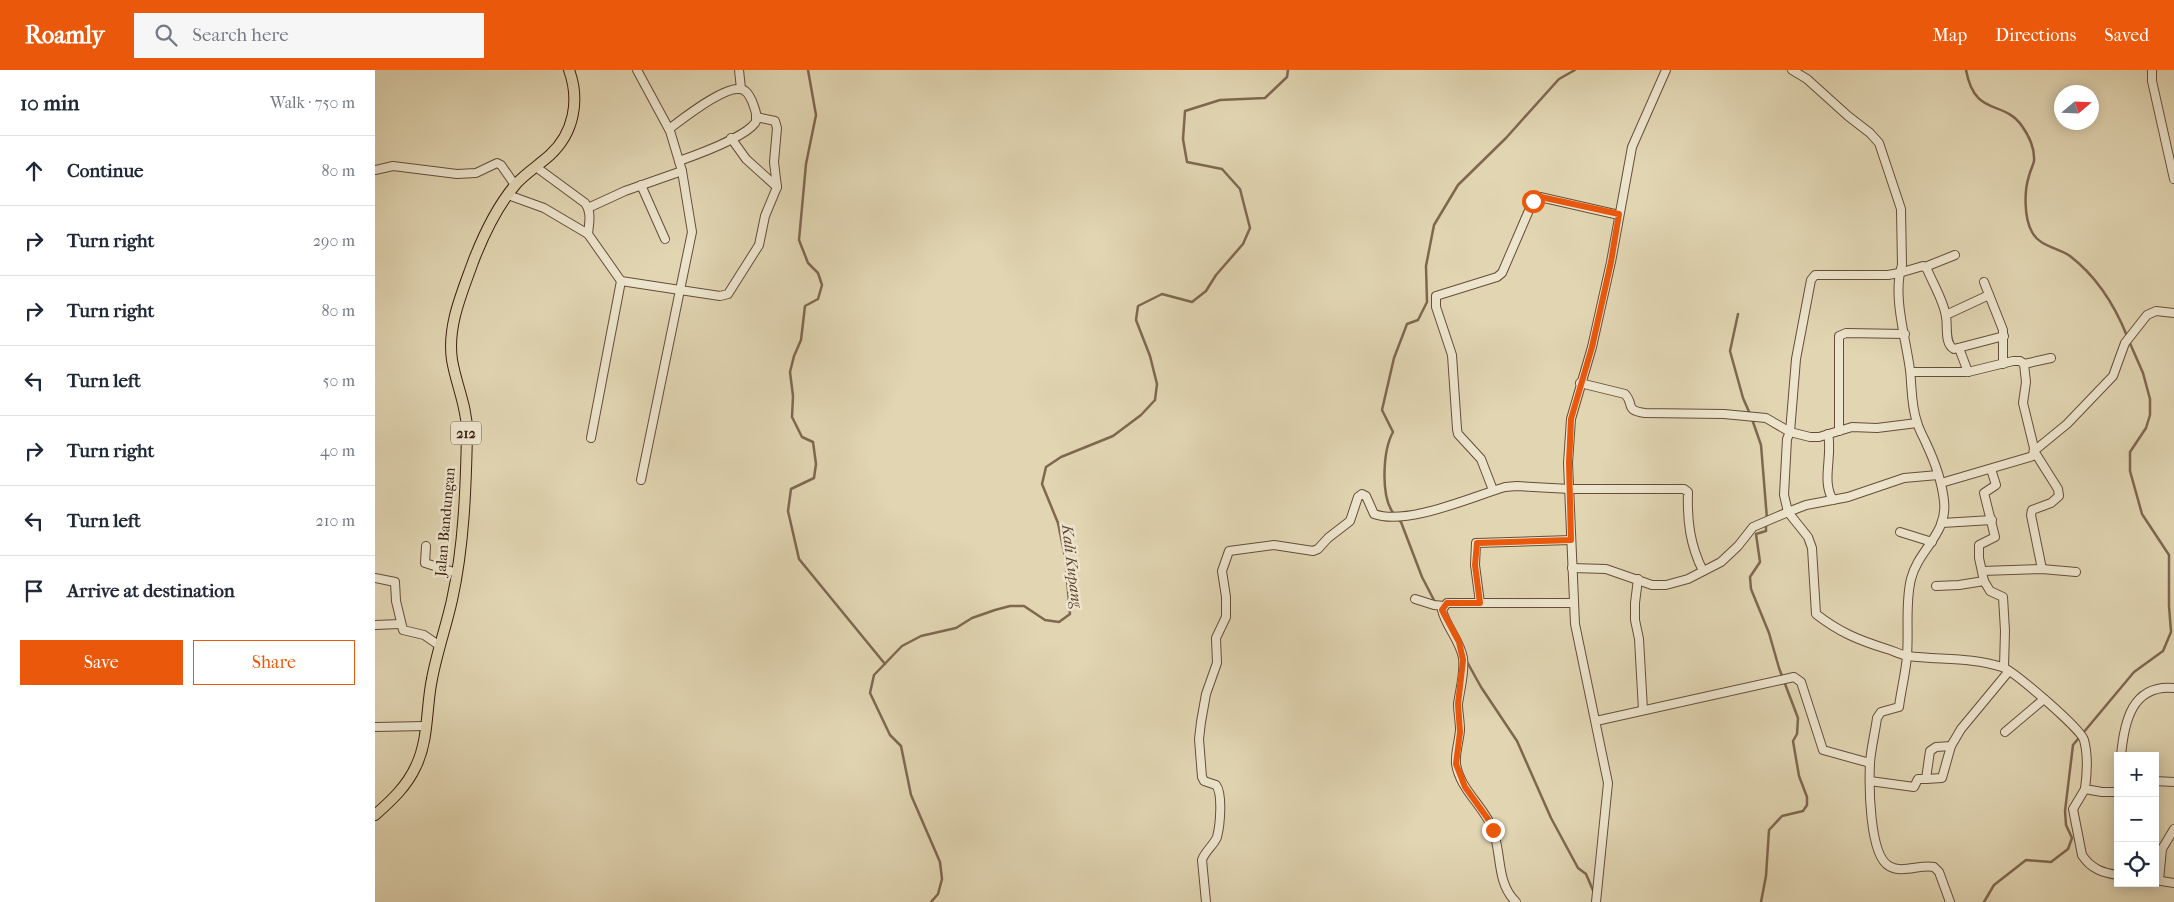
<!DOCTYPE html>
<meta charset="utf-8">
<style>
body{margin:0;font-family:"IM FELL French Canon",serif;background:#f6f6f7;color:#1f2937}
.controls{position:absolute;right:15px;bottom:15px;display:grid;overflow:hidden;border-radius:0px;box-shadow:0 2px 12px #0003}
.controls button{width:45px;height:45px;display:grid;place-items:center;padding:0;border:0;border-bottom:1px solid #e0e1e3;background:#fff;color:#1f2937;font:25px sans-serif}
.compass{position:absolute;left:1679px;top:15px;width:45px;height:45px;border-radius:50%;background:#fff;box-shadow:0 2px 12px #0003;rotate:71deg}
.stop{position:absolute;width:15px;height:15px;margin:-11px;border:4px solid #ea580c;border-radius:50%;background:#fff}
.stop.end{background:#ea580c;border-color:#fff;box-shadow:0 1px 5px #0008}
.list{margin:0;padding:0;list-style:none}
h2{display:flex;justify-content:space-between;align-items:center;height:65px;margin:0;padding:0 20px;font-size:21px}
h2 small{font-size:16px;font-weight:400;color:#747a83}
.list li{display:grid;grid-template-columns:32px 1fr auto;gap:15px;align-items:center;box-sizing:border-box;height:70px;padding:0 20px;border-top:1px solid #e0e1e3}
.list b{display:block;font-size:19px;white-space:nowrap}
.list em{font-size:16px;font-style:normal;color:#747a83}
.actions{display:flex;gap:10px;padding:15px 20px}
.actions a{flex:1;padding:11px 0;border:1px solid #ea580c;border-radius:0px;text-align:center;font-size:18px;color:#ea580c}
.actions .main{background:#ea580c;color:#fff}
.icon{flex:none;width:28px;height:28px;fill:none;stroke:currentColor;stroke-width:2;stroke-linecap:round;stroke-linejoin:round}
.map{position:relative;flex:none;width:1799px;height:832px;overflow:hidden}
header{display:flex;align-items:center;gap:30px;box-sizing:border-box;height:70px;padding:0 25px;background:#ea580c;color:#fff}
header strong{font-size:24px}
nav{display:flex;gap:28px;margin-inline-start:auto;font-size:18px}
.search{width:350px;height:45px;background:#f6f6f7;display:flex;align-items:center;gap:12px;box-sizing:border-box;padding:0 18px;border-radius:0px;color:#747a83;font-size:19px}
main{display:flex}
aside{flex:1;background:#fff}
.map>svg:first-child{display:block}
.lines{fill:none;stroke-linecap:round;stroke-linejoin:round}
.stream{stroke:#7f6750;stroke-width:2.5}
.minor-casing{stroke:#674d38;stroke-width:10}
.major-casing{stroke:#3e2010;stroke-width:12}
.minor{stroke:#ece4cd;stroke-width:8}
.major{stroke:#e1d5b2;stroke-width:10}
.route{stroke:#ea580c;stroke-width:6}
.labels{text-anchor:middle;stroke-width:5;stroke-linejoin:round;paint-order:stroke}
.shield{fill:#ece4cd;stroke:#725b49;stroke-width:1}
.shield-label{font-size:14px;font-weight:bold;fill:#3e2010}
.street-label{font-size:15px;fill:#3e2010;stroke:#ece4cd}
.water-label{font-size:16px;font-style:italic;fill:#5e4430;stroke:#ece4cd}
</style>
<header>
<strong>Roamly</strong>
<div class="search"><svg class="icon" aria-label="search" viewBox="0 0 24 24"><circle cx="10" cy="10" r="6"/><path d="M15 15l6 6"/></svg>Search here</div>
<nav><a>Map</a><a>Directions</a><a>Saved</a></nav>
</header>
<main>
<aside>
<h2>10 min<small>Walk · 750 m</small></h2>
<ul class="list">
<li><svg class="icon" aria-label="ahead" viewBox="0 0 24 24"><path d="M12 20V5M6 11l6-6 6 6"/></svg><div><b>Continue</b></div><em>80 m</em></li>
<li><svg class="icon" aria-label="right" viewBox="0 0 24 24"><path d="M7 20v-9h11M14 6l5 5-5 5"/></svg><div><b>Turn right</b></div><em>290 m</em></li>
<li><svg class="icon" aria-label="right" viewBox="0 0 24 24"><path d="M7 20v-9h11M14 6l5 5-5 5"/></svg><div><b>Turn right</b></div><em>80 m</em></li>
<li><svg class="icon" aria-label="left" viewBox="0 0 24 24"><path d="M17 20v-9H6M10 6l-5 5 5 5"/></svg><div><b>Turn left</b></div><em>50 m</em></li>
<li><svg class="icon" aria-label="right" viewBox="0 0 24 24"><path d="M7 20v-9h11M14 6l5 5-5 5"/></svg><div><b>Turn right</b></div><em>40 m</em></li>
<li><svg class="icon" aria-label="left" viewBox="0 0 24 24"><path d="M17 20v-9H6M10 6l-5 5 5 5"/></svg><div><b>Turn left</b></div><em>210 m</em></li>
<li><svg class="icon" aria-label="arrive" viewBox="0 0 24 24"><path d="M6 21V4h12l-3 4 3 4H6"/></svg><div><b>Arrive at destination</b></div></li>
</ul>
<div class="actions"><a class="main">Save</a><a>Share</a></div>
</aside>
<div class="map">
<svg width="1799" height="832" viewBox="0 0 1799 832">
<rect width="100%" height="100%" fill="#e1d5b2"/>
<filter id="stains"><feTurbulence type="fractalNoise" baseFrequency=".004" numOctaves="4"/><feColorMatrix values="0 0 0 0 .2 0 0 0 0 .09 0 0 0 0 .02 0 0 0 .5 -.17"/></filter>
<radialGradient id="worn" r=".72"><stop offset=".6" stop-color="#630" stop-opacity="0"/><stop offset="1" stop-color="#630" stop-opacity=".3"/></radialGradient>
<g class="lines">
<!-- stream -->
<g class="stream">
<path d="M433,0L441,45L431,94L424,170L433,193L443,203L447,215L443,229L430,236L426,270L419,286L415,302L418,326L417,347L427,367L438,372L441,394L439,408L416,419L413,441L424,489L510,594"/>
<path d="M1591,0C1600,48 1628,29 1647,56C1654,66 1660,78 1659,91C1658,96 1655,101 1654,106C1649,121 1649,148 1657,162C1665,177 1682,177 1695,186C1721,206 1740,236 1752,266"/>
<path d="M1363,244L1355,281L1368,328L1375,344"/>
<path d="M1377,349L1386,375L1392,449"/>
<path d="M1019,444C1005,427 1008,380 1018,362L1007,340L1019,288L1032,254L1043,250L1052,232L1051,196L1059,155L1083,115L1131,68L1184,9L1200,0"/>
<path d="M1022,448L1026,452L1047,507L1061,534"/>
<path d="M1091,590L1106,617L1142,671L1176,748L1203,798L1211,804L1220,825"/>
<path d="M556,832L563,824L567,809L565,792L536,725L526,676L515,665L495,623L499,605L527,576L546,566L581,558L597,548L620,540L635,536H649L670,550L684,552L695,544L690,487L683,453L667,414L671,397L686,387L738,366L766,345L780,330L782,314L775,286L761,250L763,236L787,224L817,232L831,221L841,205L868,174L875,158L865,119L847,99L812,92L808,69L810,41L845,30L890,28L912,7L913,0"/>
<path d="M1386,832L1391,806L1394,760L1407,746L1428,741L1432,735V727L1424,706L1418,671L1422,664L1423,648L1404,598L1394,563L1376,519L1375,507L1385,492L1381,464L1391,461V454"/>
<path d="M1609,832L1619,815L1651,790L1676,792L1693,779L1697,768L1691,755L1690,741L1698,675L1759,602L1788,581L1796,562L1794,536V485L1767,444L1755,401V382L1771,358L1775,345V329L1768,303L1754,271"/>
</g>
<!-- minor casing -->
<g class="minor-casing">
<g id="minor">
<path d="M262,0L295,61L307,101L317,162L305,220L345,226L353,224L384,175L390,146L402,117L371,89L356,68"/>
<path d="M364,0L366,19"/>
<path d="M1417,0L1432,9L1473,46L1495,63L1504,73L1526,139L1527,195C1517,225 1531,269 1535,300C1537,317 1536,336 1542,352C1544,360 1548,366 1551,373C1559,390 1567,412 1569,431C1573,464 1543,480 1536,509C1530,533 1534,560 1532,585C1531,602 1526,620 1524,637L1506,642L1502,648C1500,663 1496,678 1495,693C1494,714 1494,785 1514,796C1527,804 1545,794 1559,797L1564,802L1575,832"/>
<path d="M1777,0V11L1799,109"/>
<path d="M381,47L400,51L402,58L399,92L402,117"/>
<path d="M294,59C307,49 348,17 364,19C371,19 374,25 377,31C379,37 384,47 380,53C370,67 321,85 304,91"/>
<path d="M161,97L210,133C217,142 214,153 213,164"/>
<path d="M0,100L18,96L82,104L101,103L122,93L126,95L140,115"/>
<path d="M266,115L290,169"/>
<path d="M133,125L169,138L213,164L246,211L305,220L266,410"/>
<path d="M213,138L250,121L307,101"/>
<path d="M1550,197L1580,185"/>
<path d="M1609,212L1628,260V294"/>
<path d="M1571,245L1614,225"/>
<path d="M1629,266L1579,279C1569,274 1573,256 1571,247C1569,231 1558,214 1552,199L1548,196L1524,203L1513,205H1440L1436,210L1421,289L1415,362L1412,369L1409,425L1413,442L1433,467L1437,478L1441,544C1464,562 1483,570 1512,579C1519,581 1526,585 1533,586C1564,590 1597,587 1627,597C1639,601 1706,659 1709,670C1713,684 1712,704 1710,719L1727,722H1743"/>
<path d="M1584,278L1593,302"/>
<path d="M1649,294L1676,288"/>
<path d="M1536,302H1593L1638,291H1645L1649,294L1651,312L1648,333L1659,378L1658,386L1566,413"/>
<path d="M1205,313L1250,324C1260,335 1249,340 1270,343L1349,344L1391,348L1415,362L1435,367H1444L1477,357L1502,358L1542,353"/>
<path d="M1464,361V266L1471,263L1530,264"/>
<path d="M1453,364C1458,386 1446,411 1458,430"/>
<path d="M216,368L246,211"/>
<path d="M1118,420L1106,389L1083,364L1082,359L1077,285L1061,237V226L1122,207L1127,203L1158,131L1165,127L1244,145"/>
<path d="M1567,453L1617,450"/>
<path d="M1525,462L1557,472"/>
<path d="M51,476L50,493L82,503"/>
<path d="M1197,498L1231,499L1277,515H1291L1313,509L1346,492L1363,476L1378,457L1413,442L1431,435L1473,427L1529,408L1563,405"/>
<path d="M1667,499L1656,445L1657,440L1676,433L1684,426L1683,419L1659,381L1692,354L1738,306L1750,273L1772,245L1781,241L1799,243"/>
<path d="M1607,501L1667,499L1701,502"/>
<path d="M0,508L20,512L21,531L28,560L49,565L65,576"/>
<path d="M1263,509L1260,533V550L1264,569L1268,640"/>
<path d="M1609,511L1604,488V475L1620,467L1609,423L1621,415L1616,399"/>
<path d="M1561,516L1584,515L1609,511L1615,521L1628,527L1630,561L1629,597"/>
<path d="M1040,529L1059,535L1069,536"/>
<path d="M1105,533L1100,495L1101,473L1196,470"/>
<path d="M0,555L25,554"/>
<path d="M1221,651L1419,607L1426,612L1448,680L1495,693"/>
<path d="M0,657L51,656"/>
<path d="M1630,662L1669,629"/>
<path d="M1746,686C1749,652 1757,614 1799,618"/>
<path d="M1551,709L1567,708L1576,676"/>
<path d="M1495,711L1539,717L1543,709H1551L1555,681L1561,677L1576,676L1586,659L1634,601"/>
<path d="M1780,711L1799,712"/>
<path d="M1710,719L1698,739L1707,785C1716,799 1728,803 1743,805"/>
<path d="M1780,810L1799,813"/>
<path d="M1784,810L1787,779L1799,759"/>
<path d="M831,832L827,790C830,781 839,775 842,767C845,756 848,724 841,715L829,711L827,707L824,669L826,652L831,624L842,593L841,568L851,547V527L847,501L854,481L899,475L938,481L943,479L953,468L975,451L983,427L987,424L991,426L999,444C1032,456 1096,427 1130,417L1142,416L1195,419H1309L1313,422C1312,451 1315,475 1328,501"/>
<path d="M1141,832C1121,813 1127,784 1118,760C1110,737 1085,720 1081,694C1080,683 1084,672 1085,660C1085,651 1083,642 1083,634C1085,619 1090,603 1088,588C1085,570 1071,557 1067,540L1072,533H1199"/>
<path d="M1221,832L1233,713L1200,554L1193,393L1196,349L1217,277L1236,192L1257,77L1291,0"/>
</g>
</g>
<!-- major casing -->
<g class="major-casing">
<path id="major" d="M0,745C17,730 32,716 41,696C54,669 51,637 57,609C62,582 71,557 77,530C89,476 91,417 92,361C92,337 81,314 77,290C72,256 87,223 98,192C108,166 123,135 141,114C151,103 164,95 175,85C199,63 205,30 194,0"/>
</g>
<!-- minor -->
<use href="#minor" class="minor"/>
<!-- major -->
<use href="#major" class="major"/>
</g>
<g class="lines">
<!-- route -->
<path class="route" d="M1118,760L1113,749L1090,717L1081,694L1085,662L1083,634L1088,590L1084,572L1067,540L1072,533H1105L1100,495L1102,473L1196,470L1194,393L1196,349L1217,277L1236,192L1244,144L1166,127L1158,131"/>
</g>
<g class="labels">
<!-- shield labels -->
<rect class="shield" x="76" y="351.5" width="30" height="23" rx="4"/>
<g class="shield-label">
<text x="91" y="368">212</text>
</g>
<!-- street labels -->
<g class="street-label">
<text transform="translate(70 452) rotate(-85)" y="5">Jalan Bandungan</text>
</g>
<!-- water labels -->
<g class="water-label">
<text transform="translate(698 496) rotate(83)" y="6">Kali Kupang</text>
</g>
</g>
<rect width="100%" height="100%" filter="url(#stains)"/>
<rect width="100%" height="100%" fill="url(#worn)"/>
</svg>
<div class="controls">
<button>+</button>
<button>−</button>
<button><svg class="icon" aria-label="locate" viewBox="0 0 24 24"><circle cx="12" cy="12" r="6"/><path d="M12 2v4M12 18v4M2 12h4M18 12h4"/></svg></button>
</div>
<svg class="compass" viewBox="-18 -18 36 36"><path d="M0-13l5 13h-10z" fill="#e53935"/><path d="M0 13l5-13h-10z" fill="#747a83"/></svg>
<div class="stop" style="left:1158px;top:131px"></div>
<div class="stop end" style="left:1118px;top:760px"></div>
</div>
</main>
